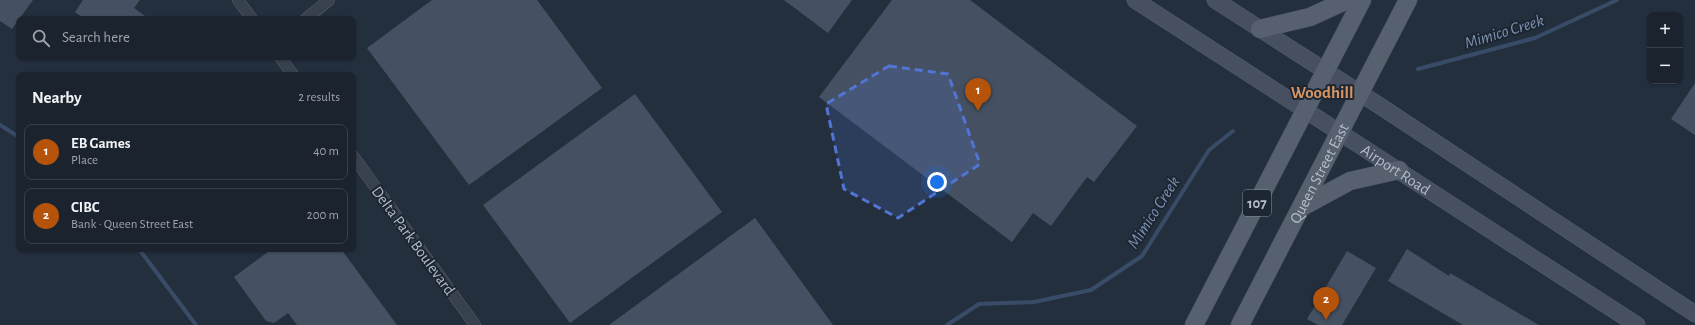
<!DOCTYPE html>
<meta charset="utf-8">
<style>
body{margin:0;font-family:"Alegreya Sans",sans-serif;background:#282f3a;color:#f1f3f6}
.controls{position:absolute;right:12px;top:12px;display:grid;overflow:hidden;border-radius:8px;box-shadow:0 1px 3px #0004}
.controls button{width:36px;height:36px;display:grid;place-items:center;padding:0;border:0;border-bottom:1px solid #39404a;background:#1b232e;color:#f1f3f6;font:20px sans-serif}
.you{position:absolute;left:937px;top:182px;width:14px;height:14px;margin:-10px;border:3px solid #fff;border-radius:50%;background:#1a73e8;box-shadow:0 0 0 6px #1a73e833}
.badge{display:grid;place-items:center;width:26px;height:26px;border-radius:50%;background:#b45309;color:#fff;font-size:13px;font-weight:700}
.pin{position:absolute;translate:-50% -33px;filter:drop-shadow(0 1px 2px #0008)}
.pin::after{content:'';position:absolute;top:21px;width:14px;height:12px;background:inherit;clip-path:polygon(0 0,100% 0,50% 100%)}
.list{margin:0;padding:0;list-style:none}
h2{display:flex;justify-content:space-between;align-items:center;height:52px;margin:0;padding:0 16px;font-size:17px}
h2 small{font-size:13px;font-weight:400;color:#a0a4aa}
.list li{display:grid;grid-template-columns:26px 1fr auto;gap:12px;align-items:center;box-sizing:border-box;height:56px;margin:0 8px 8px;padding:0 8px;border:1px solid #39404a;border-radius:8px}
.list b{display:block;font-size:15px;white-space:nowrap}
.list p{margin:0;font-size:13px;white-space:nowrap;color:#a0a4aa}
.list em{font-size:13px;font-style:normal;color:#a0a4aa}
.icon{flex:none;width:22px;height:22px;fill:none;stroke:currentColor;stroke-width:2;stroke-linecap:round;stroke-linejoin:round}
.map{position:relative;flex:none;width:1695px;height:325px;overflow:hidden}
.search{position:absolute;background:#1b232e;box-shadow:0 1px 3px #0004;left:16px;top:16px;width:340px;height:44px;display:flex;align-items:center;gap:10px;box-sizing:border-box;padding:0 14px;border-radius:8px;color:#a0a4aa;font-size:15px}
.panel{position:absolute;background:#1b232e;box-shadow:0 1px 3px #0004;left:16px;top:72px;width:340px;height:180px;border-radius:8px}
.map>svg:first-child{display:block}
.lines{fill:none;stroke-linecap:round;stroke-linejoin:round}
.stream{stroke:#394c67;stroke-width:4}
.building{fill:#455162}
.minor-casing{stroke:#565f6c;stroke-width:12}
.secondary-casing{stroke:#565f6c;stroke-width:17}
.primary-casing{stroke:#414a57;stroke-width:19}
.minor{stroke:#38414e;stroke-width:11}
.secondary{stroke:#465061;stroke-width:16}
.primary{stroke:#56606e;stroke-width:18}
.marked{fill:#5274d3;fill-opacity:0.2;stroke:#5274d3;stroke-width:3;stroke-dasharray:8 5;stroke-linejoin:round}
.labels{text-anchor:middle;stroke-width:4;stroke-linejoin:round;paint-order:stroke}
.shield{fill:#1d2633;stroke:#878f9c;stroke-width:1}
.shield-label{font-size:15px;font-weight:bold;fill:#b4bcc9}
.street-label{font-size:16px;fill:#b4bcc9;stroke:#1d2633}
.water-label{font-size:17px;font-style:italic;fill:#7c92b1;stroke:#1d2633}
.neighbourhood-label{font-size:17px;font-weight:bold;fill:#d59563;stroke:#1d2633}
</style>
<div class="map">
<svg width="1695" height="325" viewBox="0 0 1695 325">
<rect width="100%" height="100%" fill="#242f3e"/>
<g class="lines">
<!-- stream -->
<g class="stream">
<path d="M1418,69L1535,38L1617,0"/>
<path d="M0,125L19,137"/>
<path d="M139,249L196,325"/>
<path d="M947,325L979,304L1034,302L1091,290L1142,256L1209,150L1233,131"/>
</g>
</g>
<!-- building -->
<g class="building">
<path d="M0,0H33L12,29L0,21Z"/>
<path d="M83,0H140L134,8L149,19H85L75,12Z"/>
<path d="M432,0H537L602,88L469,185L367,48Z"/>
<path d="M784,0H852L828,33Z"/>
<path d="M892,0H970L1137,126L1094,182L1087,177L1051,226L1033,213L1012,242L819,97Z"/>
<path d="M1695,83V135L1671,119Z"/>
<path d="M635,94L722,212L570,323L483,205Z"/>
<path d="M755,218L833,325H609Z"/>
<path d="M272,249H341L397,325H297L288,313L274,323L266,321L234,277Z"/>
<path d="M1407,249L1449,276L1450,273L1539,325H1463L1388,281Z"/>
<path d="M1347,251L1376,268L1342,325H1318L1307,319Z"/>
</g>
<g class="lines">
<!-- minor casing -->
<g class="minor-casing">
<g id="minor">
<path d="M238,0L252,19"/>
<path d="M306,19L329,0"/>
<path d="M280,57L293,75"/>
<path d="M353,156L475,325"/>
</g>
</g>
<!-- secondary casing -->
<g class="secondary-casing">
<g id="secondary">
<path id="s1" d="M1135,0L1637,325"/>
<path d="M1215,0L1380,106L1695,314"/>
</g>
</g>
<!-- primary casing -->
<g class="primary-casing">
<g id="primary">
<path d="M1260,29L1310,17L1347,0"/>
<path d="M1302,207L1350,181L1399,170"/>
<path d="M1194,325L1362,0"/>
<path id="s2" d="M1240,325L1408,0"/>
</g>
</g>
<!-- minor -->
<use href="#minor" class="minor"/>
<!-- secondary -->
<use href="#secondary" class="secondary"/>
<!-- primary -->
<use href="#primary" class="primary"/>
</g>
<!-- marked area -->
<path class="marked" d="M889,66L948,74L980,164L898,218L844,189L826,104Z"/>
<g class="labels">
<!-- shield labels -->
<rect class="shield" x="1243" y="190" width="28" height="26" rx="3"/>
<g class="shield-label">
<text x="1257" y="208">107</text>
</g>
<!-- street labels -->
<g class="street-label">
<text dy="6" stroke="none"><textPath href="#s1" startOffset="311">Airport Road</textPath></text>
<text dy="6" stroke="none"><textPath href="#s2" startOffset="171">Queen Street East</textPath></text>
<text transform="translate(414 240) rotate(54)" y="6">Delta Park Boulevard</text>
</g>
<!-- water labels -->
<g class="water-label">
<text transform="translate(1504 31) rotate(-17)" y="6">Mimico Creek</text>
<text transform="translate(1153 212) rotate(-57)" y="6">Mimico Creek</text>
</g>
<!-- neighbourhood labels -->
<g class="neighbourhood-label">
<text x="1322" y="98">Woodhill</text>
</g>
</g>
</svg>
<div class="controls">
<button>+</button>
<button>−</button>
</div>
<div class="you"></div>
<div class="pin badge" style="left:978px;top:111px">1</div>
<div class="pin badge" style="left:1326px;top:320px">2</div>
<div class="search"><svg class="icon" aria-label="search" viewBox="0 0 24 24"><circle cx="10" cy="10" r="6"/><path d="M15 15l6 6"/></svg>Search here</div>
<section class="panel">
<h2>Nearby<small>2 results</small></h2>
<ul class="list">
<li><span class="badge">1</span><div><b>EB Games</b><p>Place</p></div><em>40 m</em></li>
<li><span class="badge">2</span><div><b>CIBC</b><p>Bank · Queen Street East</p></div><em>200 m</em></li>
</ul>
</section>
</div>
